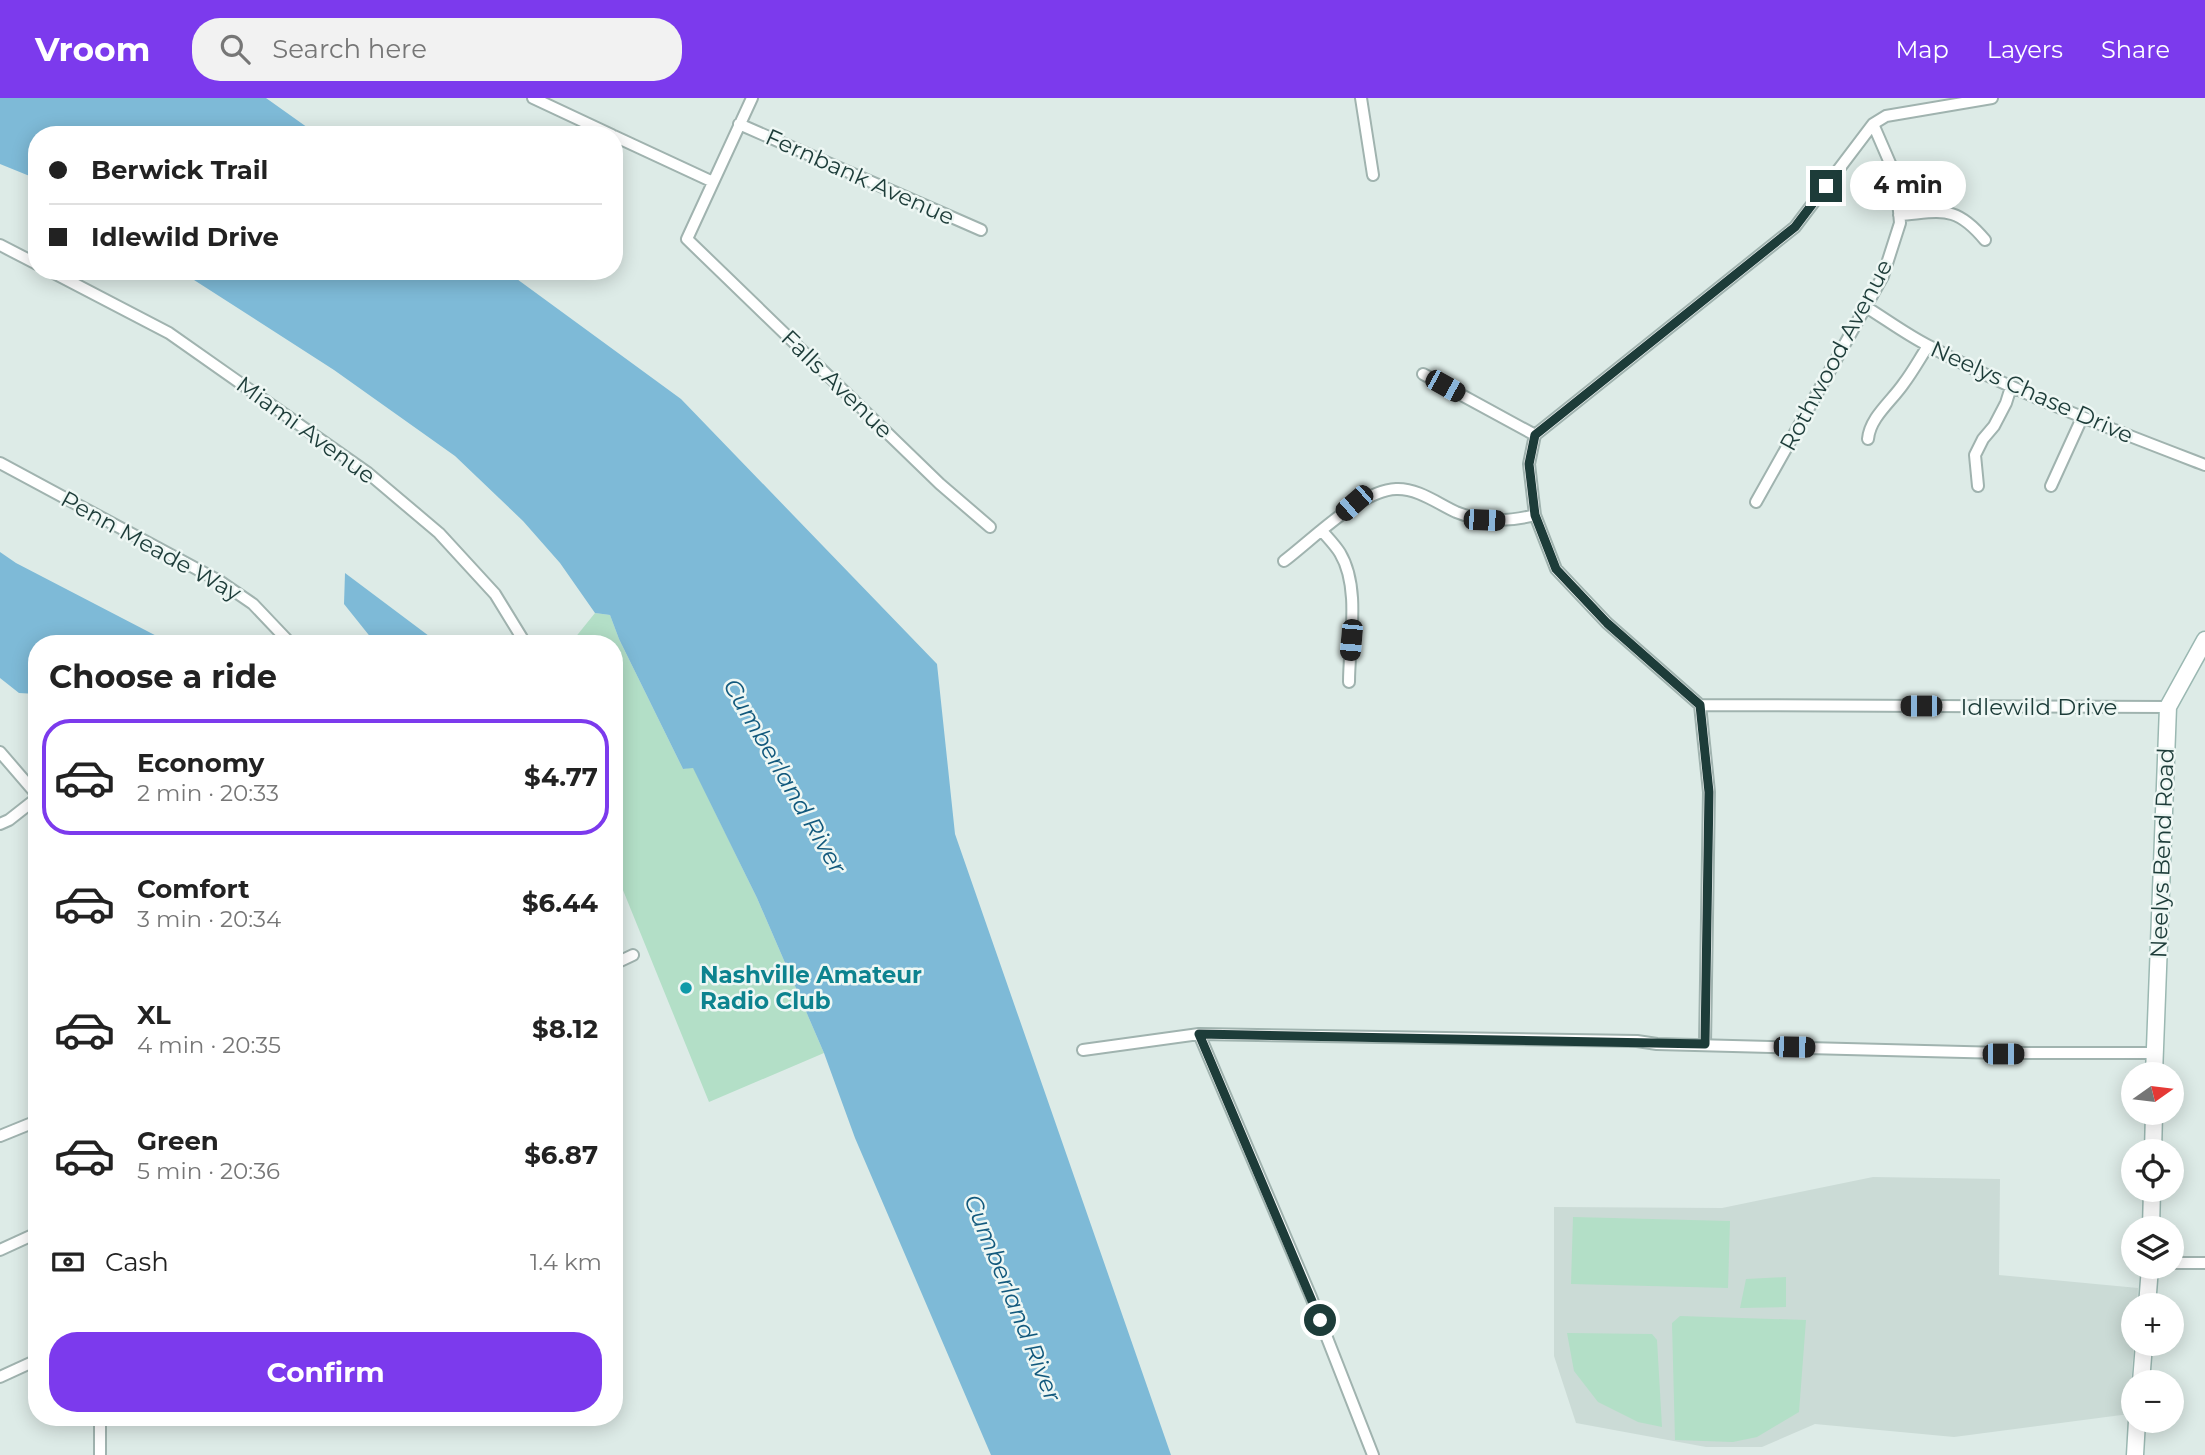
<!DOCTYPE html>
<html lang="en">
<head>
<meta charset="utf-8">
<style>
	:root { --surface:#fff; --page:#f2f2f2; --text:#222; --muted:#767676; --line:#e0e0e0; --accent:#7c3aed }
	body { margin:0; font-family:Montserrat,sans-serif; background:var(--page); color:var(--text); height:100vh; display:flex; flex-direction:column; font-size:26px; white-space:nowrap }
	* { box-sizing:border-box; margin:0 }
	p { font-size:23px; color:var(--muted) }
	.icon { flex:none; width:38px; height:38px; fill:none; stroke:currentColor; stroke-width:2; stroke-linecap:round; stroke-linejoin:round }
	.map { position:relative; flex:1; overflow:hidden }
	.drawer { position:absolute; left:28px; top:537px; width:595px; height:791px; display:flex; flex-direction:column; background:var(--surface); border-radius:28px; box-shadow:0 4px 18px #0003 }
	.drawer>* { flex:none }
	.guide { position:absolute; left:28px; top:28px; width:595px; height:154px; border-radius:28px; box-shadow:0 4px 18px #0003; display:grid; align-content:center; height:154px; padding:0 21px; background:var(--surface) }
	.needle { width:46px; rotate:76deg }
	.fabs { position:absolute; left:2121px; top:964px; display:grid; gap:14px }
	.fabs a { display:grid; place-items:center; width:63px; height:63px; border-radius:50%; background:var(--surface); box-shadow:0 4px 18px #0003; font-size:35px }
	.end { position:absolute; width:32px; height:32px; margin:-16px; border:9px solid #1d3c39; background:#fff; box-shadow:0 0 0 4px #fff }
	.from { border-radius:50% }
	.bubble { position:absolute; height:49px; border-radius:24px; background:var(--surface); box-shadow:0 4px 18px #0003; font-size:23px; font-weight:700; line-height:49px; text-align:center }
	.car { position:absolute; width:21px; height:42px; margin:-21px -10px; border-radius:9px; box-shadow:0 0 5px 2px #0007; background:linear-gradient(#222 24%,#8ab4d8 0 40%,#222 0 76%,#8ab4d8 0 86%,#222 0) }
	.guide b { display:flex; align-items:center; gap:24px; height:66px; font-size:26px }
	.guide b+b { border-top:2px solid var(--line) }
	.guide i { width:18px; height:18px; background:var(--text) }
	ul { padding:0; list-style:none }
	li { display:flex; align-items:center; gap:21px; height:116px; margin:0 14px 10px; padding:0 7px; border:4px solid transparent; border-radius:28px }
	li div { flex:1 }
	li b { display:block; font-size:26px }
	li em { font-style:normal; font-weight:700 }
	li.active { border-color:var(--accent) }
	li>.icon { width:63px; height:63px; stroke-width:1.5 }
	h2 { padding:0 21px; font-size:32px; line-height:84px }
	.pay { display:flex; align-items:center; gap:18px; height:77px; padding:0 21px; font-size:26px }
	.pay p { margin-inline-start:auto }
	.cta { display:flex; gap:14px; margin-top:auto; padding:14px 21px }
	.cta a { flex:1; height:80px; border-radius:28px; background:var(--accent); color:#fff; font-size:28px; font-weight:700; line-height:80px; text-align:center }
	header { display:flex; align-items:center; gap:42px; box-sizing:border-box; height:98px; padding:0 35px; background:var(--accent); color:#fff }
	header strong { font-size:33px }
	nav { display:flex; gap:38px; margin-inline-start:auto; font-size:24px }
	.search { width:490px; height:63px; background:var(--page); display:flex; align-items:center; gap:18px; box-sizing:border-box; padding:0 24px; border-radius:28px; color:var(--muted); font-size:26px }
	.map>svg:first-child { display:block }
</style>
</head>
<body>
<header>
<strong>Vroom</strong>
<div class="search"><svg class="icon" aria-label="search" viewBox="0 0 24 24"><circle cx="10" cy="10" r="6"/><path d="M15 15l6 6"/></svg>Search here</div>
<nav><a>Map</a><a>Layers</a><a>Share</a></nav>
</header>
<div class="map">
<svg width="2205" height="1357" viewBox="0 0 2205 1357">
	<rect width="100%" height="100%" fill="#ddebe7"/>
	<path fill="#cbdbd6" d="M1873 1079 2000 1081 1999 1177 2138 1190 2137 1207 2133 1208 2134 1246 2129 1316 1954 1339 1815 1326 1762 1349H1706L1576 1325 1554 1258V1109L1722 1110Z"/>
	<path fill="#b3dfc7" d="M595 515 610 517 619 541 683 671 693 669 757 800 824 955 709 1004 614 770V546H570Z
		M1573 1119 1730 1123 1728 1190 1571 1186Z
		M1786 1179V1209L1740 1210 1746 1181Z
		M1680 1218 1806 1222 1799 1314 1757 1339 1733 1344 1675 1342 1672 1225Z
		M1567 1235 1652 1236 1657 1242 1662 1329 1638 1324 1598 1304 1574 1273Z"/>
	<path fill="#7ebad7" d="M0 0H266L318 37H37V81L0 66Z
		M180 173H506L681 301 937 566 955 736 1171 1357H991L855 1040 824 955 757 800 693 670 683 671 619 541 610 517 595 515 560 465 523 423 455 358 334 272Z
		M0 454 16 465 172 546H37V596L19 595 0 580Z
		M345 475 437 544 439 546H376L344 506Z"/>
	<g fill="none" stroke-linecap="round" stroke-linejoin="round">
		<defs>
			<path id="minor" d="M533 0 612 37
				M752 0 687 141 940 386 990 429
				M1361 0 1373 77
				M739 26 981 132
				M614 38 713 84
				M1899 117C1942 114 1955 106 1985 142
				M0 147 37 166
				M50 173 169 235 368 375 439 435 495 496 522 540
				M1866 209C1887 222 1907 237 1929 248 2018 296 2111 331 2205 367
				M1423 276 1535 337
				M1868 341C1870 319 1892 303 1904 285 1913 273 1920 260 1928 248
				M0 365 221 484 253 506 291 546
				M1978 388 1975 357 1983 341 1994 328 2006 305 2011 289
				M2051 388 2082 320
				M1756 404 1883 178 1900 125 1896 79 1873 26
				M1322 433C1328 440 1335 447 1340 455 1361 490 1349 545 1349 584
				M1284 463C1312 442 1361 392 1396 391 1417 390 1437 405 1456 414 1482 425 1508 424 1535 417
				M1700 607 1607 525 1556 471 1535 417 1529 366 1535 337 1795 129 1873 26 1886 18 1992 0
				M1700 607 2168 609
				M1700 607 1709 694 1705 946
				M0 654 37 697
				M0 726 9 722 37 700
				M614 866 633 857
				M1199 936 1311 1199 1373 1357
				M1083 952 1199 936 1637 943 1657 946 2003 955H2155
				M0 1038 37 1023
				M0 1152 37 1135
				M2172 1165H2205
				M0 1279 37 1262
				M100 1357V1320"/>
			<path id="secondary" d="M2154 976 2168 609 2205 542
				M2153 1054 2154 1015
				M2151 1130 2152 1092
				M2147 1208 2150 1169
				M2141 1284 2144 1246
				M2135 1357 2137 1323"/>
		</defs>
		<use href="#minor" stroke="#a0b3af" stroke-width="14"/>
		<use href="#secondary" stroke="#9bb8b2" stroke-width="19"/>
		<use href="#minor" stroke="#fff" stroke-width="10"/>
		<use href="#secondary" stroke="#fff" stroke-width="16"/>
	</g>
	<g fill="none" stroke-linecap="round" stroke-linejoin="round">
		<path stroke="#1d3c39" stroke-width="9" d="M1320 1222 1199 936 1705 946 1709 694 1700 607 1607 525 1556 471 1535 417 1529 366 1535 337 1795 129 1826 88"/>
	</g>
	<circle fill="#0f9aa8" stroke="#eef7f4" stroke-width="2.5" cx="686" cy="890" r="7"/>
	<g text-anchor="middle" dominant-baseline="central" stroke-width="5" stroke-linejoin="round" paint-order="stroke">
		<g font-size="23" fill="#1d3c39" stroke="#eef7f4">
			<text transform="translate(860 79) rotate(24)">Fernbank Avenue</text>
			<text transform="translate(1836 257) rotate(-62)">Rothwood Avenue</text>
			<text transform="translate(837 286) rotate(44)">Falls Avenue</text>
			<text transform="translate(2032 294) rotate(24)">Neelys Chase Drive</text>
			<text transform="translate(306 332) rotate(36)">Miami Avenue</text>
			<text transform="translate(151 448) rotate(29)">Penn Meade Way</text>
			<text x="2039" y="609">Idlewild Drive</text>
			<text transform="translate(2162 755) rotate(-88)">Neelys Bend Road</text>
		</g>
		<g font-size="23" font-weight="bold" fill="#0d838f" stroke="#eef7f4" text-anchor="start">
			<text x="700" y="877">Nashville Amateur<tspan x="700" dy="26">Radio Club</tspan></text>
		</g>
		<g font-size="24" font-style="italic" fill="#12597d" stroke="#eef7f4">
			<text transform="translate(785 678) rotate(60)">Cumberland River</text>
			<text transform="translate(1013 1200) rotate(68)">Cumberland River</text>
		</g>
	</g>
</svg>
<div class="fabs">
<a><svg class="needle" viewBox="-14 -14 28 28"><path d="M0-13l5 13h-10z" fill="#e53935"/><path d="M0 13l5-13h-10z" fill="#767676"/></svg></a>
<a><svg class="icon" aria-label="locate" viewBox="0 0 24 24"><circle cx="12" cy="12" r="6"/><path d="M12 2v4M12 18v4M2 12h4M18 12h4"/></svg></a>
<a><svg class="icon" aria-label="layers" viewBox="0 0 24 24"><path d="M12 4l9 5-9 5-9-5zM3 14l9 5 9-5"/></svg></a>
<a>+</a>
<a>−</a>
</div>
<i class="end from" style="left:1320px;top:1222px"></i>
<i class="end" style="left:1826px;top:88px"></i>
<div class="bubble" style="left:1850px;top:63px;width:116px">4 min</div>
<i class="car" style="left:1445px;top:288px;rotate:119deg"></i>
<i class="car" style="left:1354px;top:405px;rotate:229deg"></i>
<i class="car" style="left:1484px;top:422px;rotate:92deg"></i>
<i class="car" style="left:1351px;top:542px;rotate:185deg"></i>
<i class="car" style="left:1921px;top:608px;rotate:270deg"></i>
<i class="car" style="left:1794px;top:949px;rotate:91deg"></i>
<i class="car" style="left:2003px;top:956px;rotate:90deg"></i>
<div class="guide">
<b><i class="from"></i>Berwick Trail</b>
<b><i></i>Idlewild Drive</b>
</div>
<section class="drawer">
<h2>Choose a ride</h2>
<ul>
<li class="active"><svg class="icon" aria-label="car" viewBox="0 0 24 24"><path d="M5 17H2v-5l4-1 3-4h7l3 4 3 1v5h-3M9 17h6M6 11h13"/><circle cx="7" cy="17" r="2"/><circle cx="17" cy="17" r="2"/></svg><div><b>Economy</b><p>2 min · 20:33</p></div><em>$4.77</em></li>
<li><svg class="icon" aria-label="car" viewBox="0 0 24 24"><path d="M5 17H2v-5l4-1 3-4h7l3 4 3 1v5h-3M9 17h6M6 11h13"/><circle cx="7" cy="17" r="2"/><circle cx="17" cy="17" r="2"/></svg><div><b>Comfort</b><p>3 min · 20:34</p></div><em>$6.44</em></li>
<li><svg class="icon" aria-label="car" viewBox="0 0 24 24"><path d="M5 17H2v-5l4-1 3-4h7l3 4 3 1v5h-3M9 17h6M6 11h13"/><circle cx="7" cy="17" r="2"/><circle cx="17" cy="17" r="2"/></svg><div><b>XL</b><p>4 min · 20:35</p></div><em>$8.12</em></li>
<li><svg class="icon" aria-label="car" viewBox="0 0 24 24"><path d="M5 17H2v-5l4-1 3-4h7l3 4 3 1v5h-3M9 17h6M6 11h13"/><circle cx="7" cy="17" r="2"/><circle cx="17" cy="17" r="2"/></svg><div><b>Green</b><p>5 min · 20:36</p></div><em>$6.87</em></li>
</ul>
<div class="pay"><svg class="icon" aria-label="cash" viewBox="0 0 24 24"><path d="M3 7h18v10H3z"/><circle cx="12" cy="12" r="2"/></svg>Cash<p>1.4 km</p></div>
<div class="cta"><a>Confirm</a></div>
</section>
</div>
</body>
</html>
